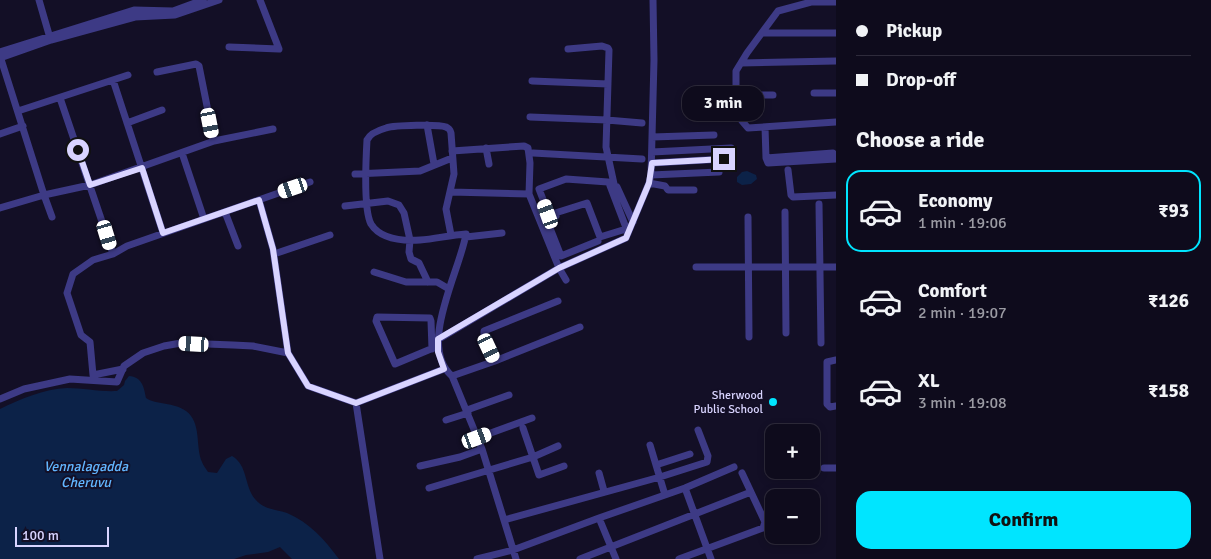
<!DOCTYPE html>
<html lang="en">
<head>
<meta charset="utf-8">
<style>
	:root { --surface:#0e0b1c; --page:#1c1929; --text:#f1f3f6; --muted:#9b9ba3; --line:#2e2b3b; --accent:#00e5ff }
	body { margin:0; font-family:Signika,sans-serif; background:var(--page); color:var(--text); height:100vh; display:flex; flex-direction:column; font-size:19px; white-space:nowrap }
	* { box-sizing:border-box; margin:0 }
	p { font-size:16px; color:var(--muted) }
	.icon { flex:none; width:28px; height:28px; fill:none; stroke:currentColor; stroke-width:2; stroke-linecap:round; stroke-linejoin:round }
	.map { position:relative; flex:1; overflow:hidden }
	.sheet { display:flex; flex-direction:column; background:var(--surface); width:375px }
	.sheet>* { flex:none }
	.hud { display:grid; align-content:center; height:110px; padding:0 20px; background:var(--surface) }
	.buttons { position:absolute; left:765px; top:424px; display:grid; gap:10px }
	.buttons a { display:grid; place-items:center; width:55px; height:55px; border-radius:10px; background:var(--surface); box-shadow:0 2px 8px #0003,0 0 0 1px var(--line); font-size:25px }
	.scale { position:absolute; left:15px; bottom:12px; width:94px; box-sizing:border-box; padding-left:5px; border:2px solid #d9d4ff; border-top:0; font-size:14px; line-height:18px; white-space:nowrap; color:#d9d4ff; -webkit-text-stroke:4px #130f26; paint-order:stroke }
	.end { position:absolute; width:22px; height:22px; margin:-11px; border:6px solid #d9d4ff; background:#111; box-shadow:0 0 0 2px #111 }
	.from { border-radius:50% }
	.bubble { position:absolute; height:35px; border-radius:15px; background:var(--surface); box-shadow:0 2px 8px #0003,0 0 0 1px var(--line); font-size:16px; font-weight:700; line-height:35px; text-align:center }
	.car { position:absolute; width:15px; height:30px; margin:-15px -8px; border-radius:6px; box-shadow:0 0 4px 1px #0007; background:linear-gradient(#fff 24%,#345 0 40%,#fff 0 76%,#345 0 86%,#fff 0) }
	.hud b { display:flex; align-items:center; gap:18px; height:48px; font-size:19px }
	.hud b+b { border-top:1px solid var(--line) }
	.hud i { width:12px; height:12px; background:var(--text) }
	ul { padding:0; list-style:none }
	li { display:flex; align-items:center; gap:15px; height:82px; margin:0 10px 8px; padding:0 10px; border:2px solid transparent; border-radius:15px }
	li div { flex:1 }
	li b { display:block; font-size:19px }
	li em { font-style:normal; font-weight:700 }
	li.on { border-color:var(--accent) }
	li>.icon { width:45px; height:45px; stroke-width:1.5 }
	h2 { padding:0 20px; font-size:22px; line-height:60px }
	.cta { display:flex; gap:10px; margin-top:auto; padding:10px 20px }
	.cta a { flex:1; height:58px; border-radius:15px; background:var(--accent); color:#111; font-size:20px; font-weight:700; line-height:58px; text-align:center }
	main { display:flex; flex:1; min-height:0 }
	.map>svg:first-child { display:block }
</style>
</head>
<body>
<main>
<div class="map">
<svg width="836" height="559" viewBox="0 0 836 559">
	<rect width="100%" height="100%" fill="#130f26"/>
	<path fill="#0c2248" d="M747 171 756 175 757 179 751 184 742 185 737 182V177L742 172Z
		M129 376C142 377 144 387 146 398 156 405 174 402 186 411 202 423 195 446 202 462 203 465 206 469 208 472L217 473 226 459 232 456C248 465 244 486 255 499 264 510 275 509 287 513 310 523 324 539 339 559H292L280 547 268 552 246 555 234 559H0V409C20 399 44 389 67 388 83 388 101 392 117 391L124 385 125 381Z"/>
	<g fill="none" stroke-linecap="round" stroke-linejoin="round">
		<path stroke="#3d3a85" stroke-width="7" d="M39 0 50 38
			M836 2H811L778 11 747 53 736 71V98L742 121 748 128 836 122
			M762 33H836
			M229 47 279 49 260 0
			M568 49 602 46 608 48 609 50 606 147 616 193
			M0 52 134 10 173 11 203 0
			M0 56 44 195 0 208
			M0 58 51 40 135 17 175 15 219 0
			M741 63 836 61
			M157 72 196 64 199 66 214 141
			M113 80 163 233
			M532 81 608 84
			M814 93H836
			M736 95H773
			M60 98 113 254 127 246 310 182
			M18 111 128 75
			M530 117 607 120 642 123
			M127 123 162 110
			M427 125 434 164
			M765 127 766 158 768 163 836 159
			M0 134 23 126
			M652 137 714 135
			M486 148 489 164
			M452 151 524 146 528 148 530 163 529 194
			M652 152 731 148
			M182 153 204 219
			M533 153 642 159
			M766 158 833 153 836 156
			M652 163 723 159
			M788 170 791 195 793 197 836 195
			M355 174 420 171 452 158
			M651 175 719 172
			M649 183 665 186 668 190H694
			M617 187 633 222
			M451 192 529 194 559 268 566 280
			M259 200 273 249 288 353
			M819 204 821 343
			M345 206 388 201 399 205 404 213 410 240 409 252 411 259 419 263 428 282
			M225 212 238 246
			M785 212 786 333
			M556 216 550 218 548 223 561 256 598 241
			M52 217 44 195 90 185 214 141 273 129
			M748 217 749 337
			M626 229 600 237 587 203 549 215 539 189 566 179 608 182 609 183 628 233
			M451 235 446 209 454 174 451 133C450 130 450 129 446 127 439 124 395 125 386 128 379 130 370 133 367 140 366 158 363 209 371 224 381 240 404 241 420 240 435 239 450 235 466 234 460 271 417 346 452 376L482 449 516 559
			M466 237 502 233
			M113 254 93 260 73 274 67 293 81 335 90 342 93 375 123 369
			M274 254 330 235
			M696 267H836
			M374 272 406 282H437L449 289
			M439 339 559 268 626 238 649 183 651 175 654 60 653 0
			M432 349 431 321 430 318 377 317 376 321 395 364 438 346
			M836 360 827 362V404L830 407 836 406
			M495 361 484 336V331L558 301
			M452 376 495 361 580 327
			M0 399 24 389 70 379 117 382 124 366 143 353 164 346 181 343 233 345 253 346 288 353 308 386 356 403 444 369
			M356 403 380 559
			M467 410 509 395
			M446 420 468 413
			M523 428 539 475 564 466
			M477 438 532 418
			M650 445 656 465
			M420 466 460 457 482 449
			M824 468H836
			M599 473 604 491
			M429 488 533 457 558 446
			M685 488 711 559
			M665 495 656 465 690 454
			M599 518 616 559
			M504 520 660 477 707 462 708 456 698 430
			M477 559 513 550 599 518 685 488 734 467
			M580 559 751 492
			M679 559 763 528 765 522 742 473"/>
	</g>
	<g fill="none" stroke-linecap="round" stroke-linejoin="round">
		<path stroke="#d9d4ff" stroke-width="6" d="M78 150 90 185 142 168 163 233 259 200 273 249 288 353 308 386 356 403 444 369 438 352V339L559 268 626 238 649 183 652 163 724 159"/>
	</g>
	<circle fill="#00e5ff" stroke="#130f26" stroke-width="2" cx="773" cy="402" r="5"/>
	<g text-anchor="middle" dominant-baseline="central" stroke-width="4" stroke-linejoin="round" paint-order="stroke">
		<g font-size="12" fill="#d9d4ff" stroke="#130f26" text-anchor="end">
			<text x="763" y="395">Sherwood<tspan x="763" dy="14">Public School</tspan></text>
		</g>
		<g font-size="14" font-style="italic" fill="#62b6ff" stroke="#130f26">
			<text x="86" y="466">Vennalagadda<tspan x="86" dy="16">Cheruvu</tspan></text>
		</g>
	</g>
</svg>
<div class="buttons">
<a>+</a>
<a>−</a>
</div>
<div class="scale">100 m</div>
<i class="end from" style="left:78px;top:150px"></i>
<i class="end" style="left:724px;top:159px"></i>
<div class="bubble" style="left:682px;top:86px;width:82px">3 min</div>
<i class="car" style="left:210px;top:123px;rotate:169deg"></i>
<i class="car" style="left:293px;top:188px;rotate:251deg"></i>
<i class="car" style="left:548px;top:214px;rotate:340deg"></i>
<i class="car" style="left:107px;top:235px;rotate:163deg"></i>
<i class="car" style="left:194px;top:344px;rotate:273deg"></i>
<i class="car" style="left:489px;top:348px;rotate:155deg"></i>
<i class="car" style="left:477px;top:438px;rotate:70deg"></i>
</div>
<section class="sheet">
<div class="hud">
<b><i class="from"></i>Pickup</b>
<b><i></i>Drop-off</b>
</div>
<h2>Choose a ride</h2>
<ul>
<li class="on"><svg class="icon" aria-label="car" viewBox="0 0 24 24"><path d="M5 17H2v-5l4-1 3-4h7l3 4 3 1v5h-3M9 17h6M6 11h13"/><circle cx="7" cy="17" r="2"/><circle cx="17" cy="17" r="2"/></svg><div><b>Economy</b><p>1 min · 19:06</p></div><em>₹93</em></li>
<li><svg class="icon" aria-label="car" viewBox="0 0 24 24"><path d="M5 17H2v-5l4-1 3-4h7l3 4 3 1v5h-3M9 17h6M6 11h13"/><circle cx="7" cy="17" r="2"/><circle cx="17" cy="17" r="2"/></svg><div><b>Comfort</b><p>2 min · 19:07</p></div><em>₹126</em></li>
<li><svg class="icon" aria-label="car" viewBox="0 0 24 24"><path d="M5 17H2v-5l4-1 3-4h7l3 4 3 1v5h-3M9 17h6M6 11h13"/><circle cx="7" cy="17" r="2"/><circle cx="17" cy="17" r="2"/></svg><div><b>XL</b><p>3 min · 19:08</p></div><em>₹158</em></li>
</ul>
<div class="cta"><a>Confirm</a></div>
</section>
</main>
</body>
</html>
